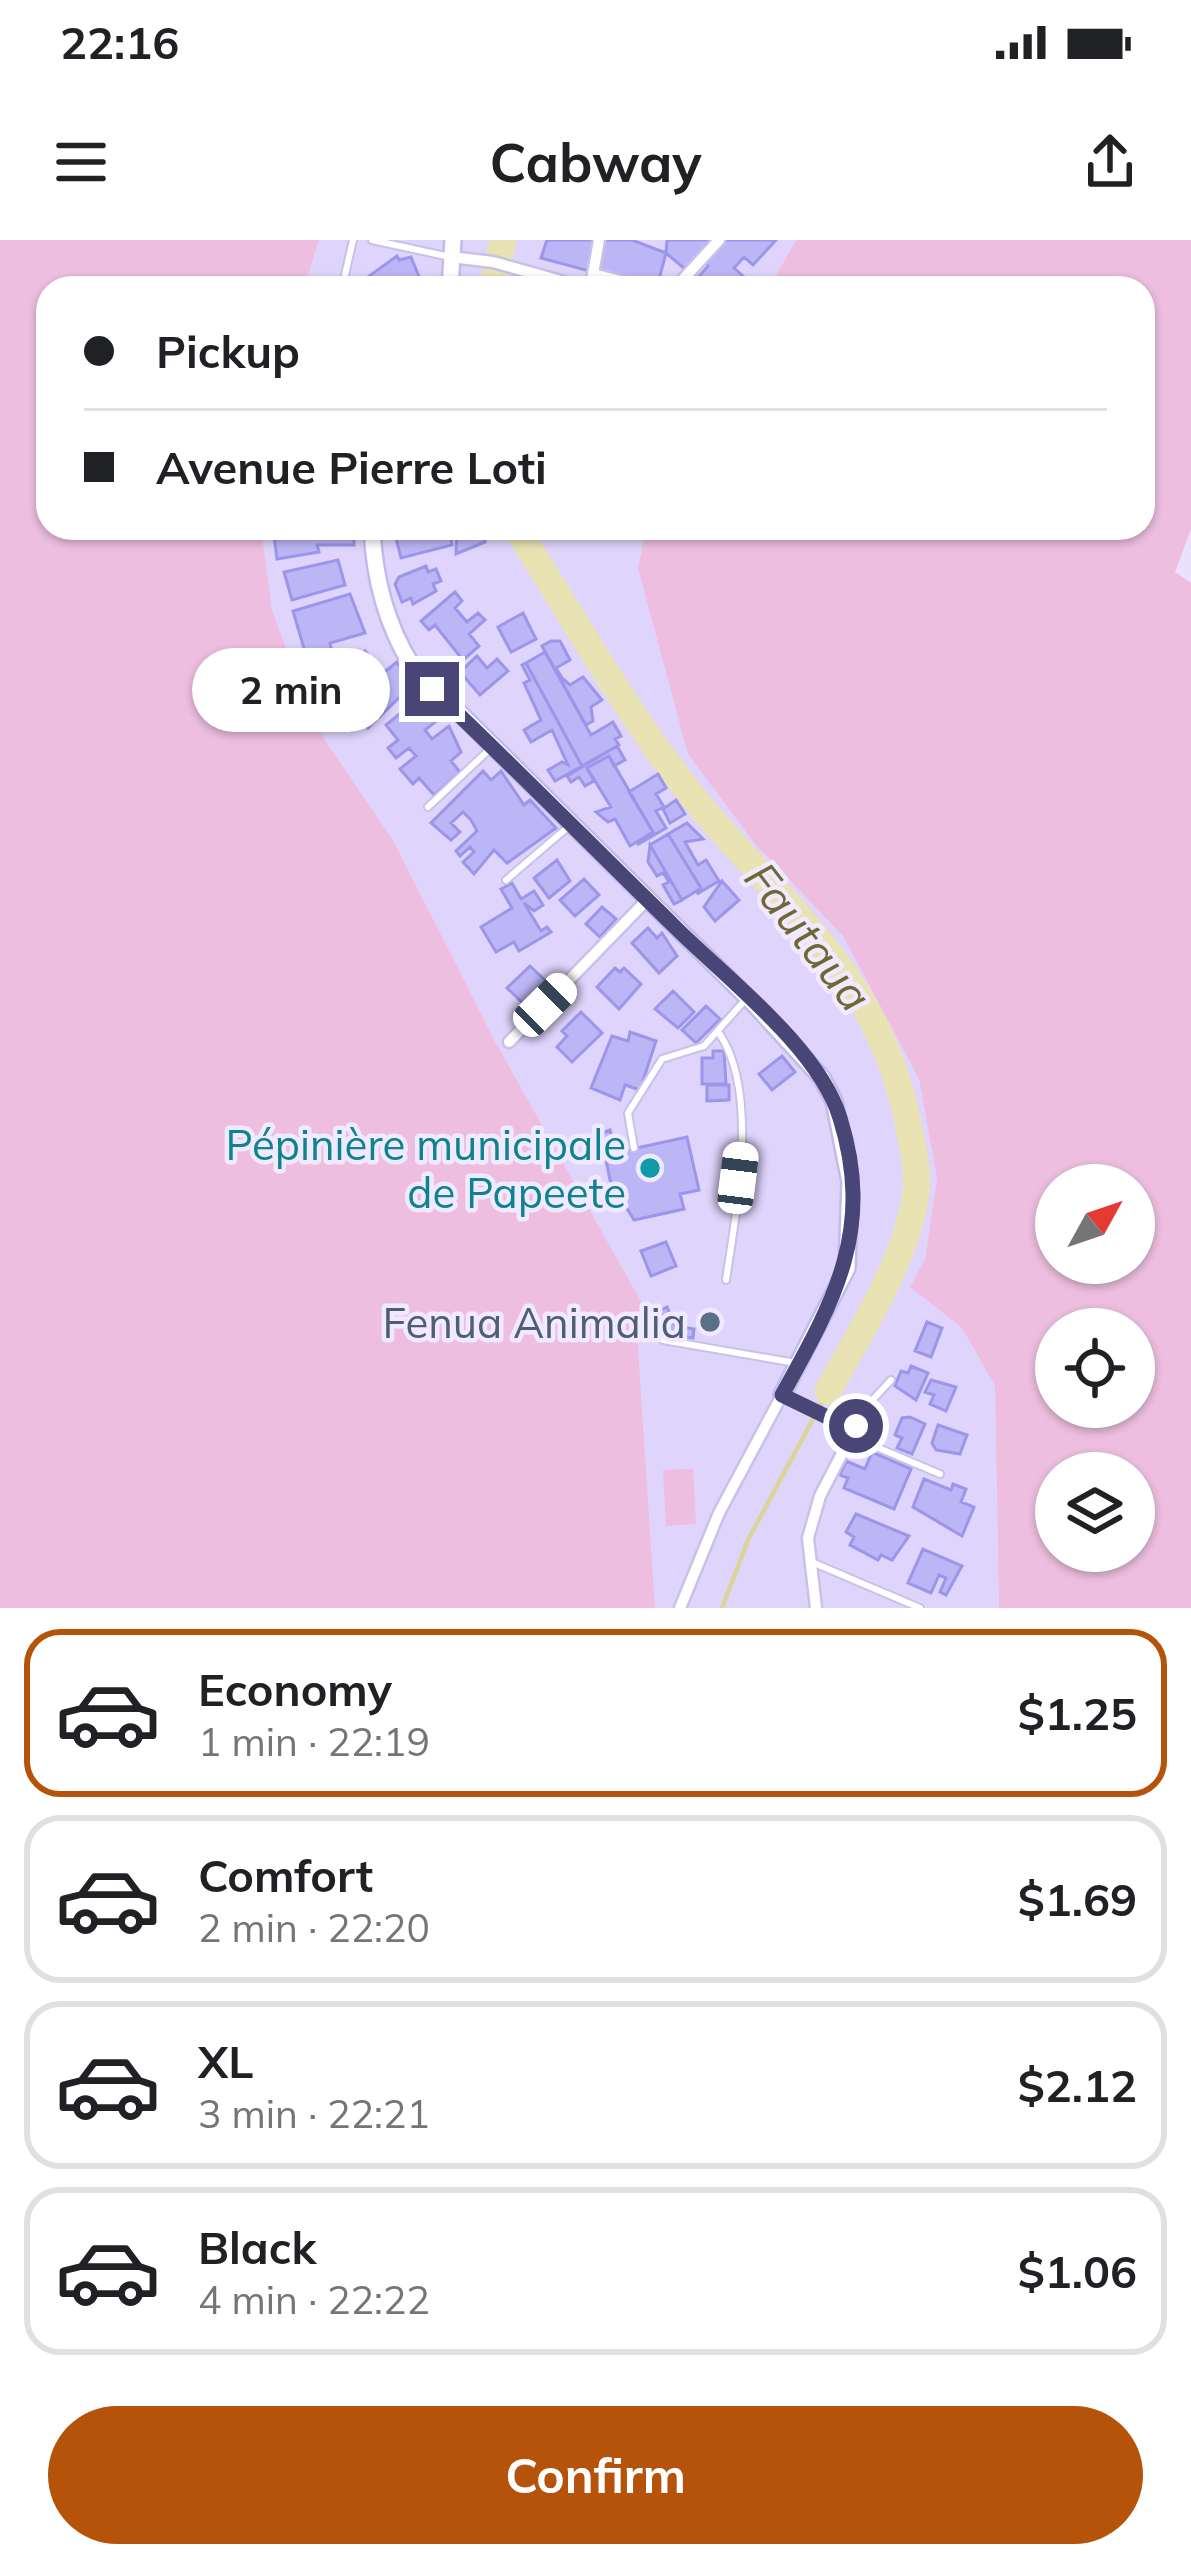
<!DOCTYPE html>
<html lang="en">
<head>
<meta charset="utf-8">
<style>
	:root { --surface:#fff; --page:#f2f2f2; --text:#202124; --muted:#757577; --line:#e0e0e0; --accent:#b45309 }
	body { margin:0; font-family:Mulish,sans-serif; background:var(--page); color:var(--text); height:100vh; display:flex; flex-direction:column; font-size:45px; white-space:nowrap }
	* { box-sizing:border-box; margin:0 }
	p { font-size:39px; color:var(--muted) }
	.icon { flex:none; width:66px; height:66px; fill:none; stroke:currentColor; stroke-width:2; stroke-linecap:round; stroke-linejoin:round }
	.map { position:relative; height:1368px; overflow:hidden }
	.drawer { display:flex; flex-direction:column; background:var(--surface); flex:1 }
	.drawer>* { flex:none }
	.guide { position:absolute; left:36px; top:36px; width:1119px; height:264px; border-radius:36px; box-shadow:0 3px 9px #0004; display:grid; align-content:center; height:264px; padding:0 48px; background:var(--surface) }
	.needle { width:78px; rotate:50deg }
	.buttons { position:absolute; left:1035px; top:924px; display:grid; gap:24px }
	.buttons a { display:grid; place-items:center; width:120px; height:120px; border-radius:50%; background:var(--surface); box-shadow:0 3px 9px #0004; font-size:60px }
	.end { position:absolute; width:54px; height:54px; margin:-27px; border:15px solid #494577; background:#fff; box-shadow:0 0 0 6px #fff }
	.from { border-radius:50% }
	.bubble { position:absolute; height:84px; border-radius:42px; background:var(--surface); box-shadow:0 3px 9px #0004; font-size:39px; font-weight:700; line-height:84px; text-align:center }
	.car { position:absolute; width:36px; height:72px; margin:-36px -18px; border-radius:15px; box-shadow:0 0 9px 3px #0007; background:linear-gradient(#fff 24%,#345 0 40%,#fff 0 76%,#345 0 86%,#fff 0) }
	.guide b { display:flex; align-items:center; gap:42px; height:114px; font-size:45px }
	.guide b+b { border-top:3px solid var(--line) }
	.guide i { width:30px; height:30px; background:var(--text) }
	ul { padding:21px 0 0; list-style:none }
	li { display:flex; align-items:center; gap:36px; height:168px; margin:0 24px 18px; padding:0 24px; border:6px solid var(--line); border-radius:36px }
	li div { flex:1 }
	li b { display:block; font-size:45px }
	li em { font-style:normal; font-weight:700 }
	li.on { border-color:var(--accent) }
	li>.icon { width:108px; height:108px; stroke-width:1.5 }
	.button { display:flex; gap:24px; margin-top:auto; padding:24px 48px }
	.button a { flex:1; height:138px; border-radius:72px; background:var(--accent); color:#fff; font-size:48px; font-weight:700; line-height:138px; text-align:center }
	.status { display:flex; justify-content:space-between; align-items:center; height:84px; padding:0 60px; background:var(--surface); direction:ltr }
	.status svg { height:33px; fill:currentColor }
	header { display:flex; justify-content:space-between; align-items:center; height:156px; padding:0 48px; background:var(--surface); font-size:54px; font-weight:700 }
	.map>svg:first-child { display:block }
</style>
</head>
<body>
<div class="status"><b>22:16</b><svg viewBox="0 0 49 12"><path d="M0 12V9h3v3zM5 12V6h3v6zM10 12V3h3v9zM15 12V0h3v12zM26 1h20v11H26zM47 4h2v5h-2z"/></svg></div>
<header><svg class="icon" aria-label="menu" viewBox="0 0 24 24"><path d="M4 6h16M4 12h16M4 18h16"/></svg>Cabway<svg class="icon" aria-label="share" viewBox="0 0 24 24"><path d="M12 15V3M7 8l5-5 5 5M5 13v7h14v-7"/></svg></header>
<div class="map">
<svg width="1191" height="1368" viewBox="0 0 1191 1368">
	<rect width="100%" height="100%" fill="#eae1fe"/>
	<path fill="#dfd4fc" d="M319 0H796L769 48H304Z
		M261 288H646L638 328 689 514 755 604 843 696 919 839 937 937 925 1019 910 1047 962 1088 995 1146 999 1368H655L638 1106 643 1065 496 803 393 600 314 484 272 370Z"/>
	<path fill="#edbedf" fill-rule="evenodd" d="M0 0H319L304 48H48V288H261L272 370 314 484 393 600 496 803 643 1065 638 1106 655 1368H0Z
		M796 0H1191V289L1175 332 1191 343V1368H999L995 1146 962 1088 910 1047 925 1019 937 938 919 839 843 696 755 604 688 514 638 328 646 288H1143V48H769ZM1134 945V1023H1056V945ZM1056 1089H1134V1167H1056ZM1056 1233H1134V1311H1056Z
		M693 1229 696 1284 666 1286 663 1230Z"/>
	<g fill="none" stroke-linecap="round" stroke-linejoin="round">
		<path stroke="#dcd399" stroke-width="4.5" d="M722 1368 748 1300 828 1151"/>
		<path stroke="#e9e2b3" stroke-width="27" d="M492 48 503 0
			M516 288C567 367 614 451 670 527 760 651 873 717 907 878 912 905 920 932 915 960 902 1029 861 1090 828 1151"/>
	</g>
	<path fill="#bdb6f6" stroke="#9c95ea" stroke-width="3" d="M547 0H597L589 31 541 18Z
		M602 0H632L666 13 657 47 596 31Z
		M667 0H713L686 30 666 13Z
		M723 0H776L753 25 744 17 734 28 743 36 732 48H703L695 41 708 26 703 21Z
		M397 16 399 20 411 17 420 39 388 48 365 39Z
		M273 288H354V305H317L319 312 277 319Z
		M408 288H438L440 296 450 293 452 305 401 318 395 294Z
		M457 288H482L485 302 456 314Z
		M338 320 345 345 292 360 284 332Z
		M426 326 428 332 436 329 441 341 433 344 436 351 413 364 411 358 402 362 395 344 399 337Z
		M455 352 462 361 455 368 467 382 478 373 485 380 469 394 479 406 463 420 435 385 429 390 421 381Z
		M350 354 365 393 330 403 332 412H305L293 371Z
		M523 373 536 399 511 412 498 387Z
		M551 401H560L570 420 556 428 562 438 570 445 583 437 602 460 591 467 593 481 586 485 542 406Z
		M365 411 382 434 397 422 413 444 368 488 345 440 353 434 347 425Z
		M545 412 591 495 613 482 621 496 615 499 619 505 582 526 526 423Z
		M477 416 487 428 497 419 508 431 480 455 460 432Z
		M526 423 582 526 555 541 548 530 562 522 568 525 552 490 531 502 524 490 541 480 524 443 530 440 522 425Z
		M414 462 422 472 434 462 444 475 425 490 432 499 449 486 461 512 451 521 460 532 434 555 419 538 413 544 400 529 416 516 409 508 396 518 388 508 398 500 386 485Z
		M617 506 625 520 614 526 609 516 587 528 594 541 585 546 579 537 571 542 567 536Z
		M609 516 653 592 630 606 615 579 608 582 596 572 611 567 587 528Z
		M483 531 491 540 501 531 524 565 530 560 556 588 507 623 494 610 474 634 463 622 474 612 470 607 460 616 456 611 477 591 471 580 463 572 451 583 460 592 451 600 431 583Z
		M658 534 666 548 656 554 664 567 656 571 666 588 637 605 653 592 629 552Z
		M676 560 685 574 670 583 663 569Z
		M687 583 703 599 685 602 698 625 706 620 719 641 697 654 701 648 668 594Z
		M668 594 701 648 682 660 650 605Z
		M650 605 682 660 674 664 663 645 669 642 663 633 657 636 648 622Z
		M557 620 570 641 549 658 534 638Z
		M584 639 599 655 575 676 560 660Z
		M722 641 739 660 715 681 704 667Z
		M512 643 521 659 534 651 543 665 534 671 524 663 541 691 547 687 551 692 519 711 514 702 496 712 481 687 512 668 501 649Z
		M602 667 616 679 600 697 586 684Z
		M648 688 657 698 662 693 677 716 659 733 632 703Z
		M530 726 549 744 527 767 507 748Z
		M615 728 620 732 624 728 641 744 619 769 597 747Z
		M673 751 694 772 678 788 655 769Z
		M706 766 720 779 696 803 682 790Z
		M581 772 602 793 572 822 557 807 567 796 562 791Z
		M630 792 656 801 640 850 625 845 620 860 591 848 612 796 628 801Z
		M713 811H724L726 844H702V818H713Z
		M782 816 795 832 772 850 759 834Z
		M707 845H729V860L707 861Z
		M610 890 616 910 605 914 599 894Z
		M687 897 699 950 680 954 684 969 634 980 610 940 605 915Z
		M666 1002 676 1026 651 1036 641 1011Z
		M667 1067 675 1086 694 1089 693 1098 669 1094 659 1071Z
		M705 1072 719 1074 715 1092 701 1089Z
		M927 1082 942 1088 931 1117 915 1111Z
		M911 1126 928 1133 916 1160 895 1146 901 1131 908 1133Z
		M931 1140 956 1147 946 1171 930 1164 934 1155 925 1152Z
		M910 1177 925 1184 912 1214 897 1208 902 1198 895 1195 902 1178Z
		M938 1185 967 1195 960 1214 936 1210 932 1203Z
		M872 1212 911 1229 894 1269 844 1248 848 1238 840 1235 846 1221 865 1229Z
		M924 1239 951 1250 953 1244 966 1249 961 1262 974 1267 962 1296 913 1267Z
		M856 1274 909 1296 892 1320 881 1315 878 1320 850 1305 854 1297 846 1292Z
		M923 1309 962 1326 946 1355 940 1352 946 1338 939 1335 931 1353 908 1343Z"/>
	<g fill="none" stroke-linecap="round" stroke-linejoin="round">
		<defs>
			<path id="lane" d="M372 0 450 17
				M342 48 353 0
				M423 48H424
				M428 567 490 509
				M506 640 568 587
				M719 793C760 853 736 971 726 1040
				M634 908 628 873 662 819 704 806 746 759
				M663 1100 796 1123
				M866 1167 891 1140
				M856 1186 881 1209 940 1234
				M814 1323 920 1368"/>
			<path id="street" d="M451 17 493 22 586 48
				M593 34 599 0
				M589 48 593 34 648 48
				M675 48 719 0
				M509 802 647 660
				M680 1368 719 1273 782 1155 854 1190
				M816 1368 808 1298 820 1256 866 1167"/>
			<path id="secondary" d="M450 48 453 0
				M372 288C374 338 386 384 412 426L755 765 822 838 834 861 850 942 847 1028 782 1155"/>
		</defs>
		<use href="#lane" stroke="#c8c1e8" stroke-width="10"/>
		<use href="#street" stroke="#c8c1e8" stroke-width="15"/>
		<use href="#secondary" stroke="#c3bbeb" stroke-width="20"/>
		<use href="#lane" stroke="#fff" stroke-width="6"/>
		<use href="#street" stroke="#fff" stroke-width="10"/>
		<use href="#secondary" stroke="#fff" stroke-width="15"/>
	</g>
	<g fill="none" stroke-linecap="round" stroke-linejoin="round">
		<path stroke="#494577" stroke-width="15" d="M432 449C514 527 593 607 674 686 726 738 819 808 840 878 875 990 834 1061 782 1155L854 1190 856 1186"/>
	</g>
	<circle fill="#0f9aa8" stroke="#f0e9ff" stroke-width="4.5" cx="650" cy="928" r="12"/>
	<circle fill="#5c6f8a" stroke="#f0e9ff" stroke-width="4.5" cx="710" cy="1082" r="12"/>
	<g text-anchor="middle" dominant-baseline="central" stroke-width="9" stroke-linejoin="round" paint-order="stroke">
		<g font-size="42" fill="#0d838f" stroke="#f0e9ff" text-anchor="end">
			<text x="626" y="904">Pépinière municipale<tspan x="626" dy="48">de Papeete</tspan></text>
		</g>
		<g font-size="42" fill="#4e5e75" stroke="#f0e9ff" text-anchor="end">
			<text x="686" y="1082">Fenua Animalia</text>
		</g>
		<g font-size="45" font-style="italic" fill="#706833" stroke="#f0e9ff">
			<text transform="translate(809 696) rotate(52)">Fautaua</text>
		</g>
	</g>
</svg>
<div class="buttons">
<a><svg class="needle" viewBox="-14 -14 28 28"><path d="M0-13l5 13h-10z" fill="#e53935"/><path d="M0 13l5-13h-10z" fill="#757577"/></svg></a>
<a><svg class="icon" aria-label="locate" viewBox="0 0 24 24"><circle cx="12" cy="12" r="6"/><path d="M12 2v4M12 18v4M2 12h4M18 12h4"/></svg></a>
<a><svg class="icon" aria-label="layers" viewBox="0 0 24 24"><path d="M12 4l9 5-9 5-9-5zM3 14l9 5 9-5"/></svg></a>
</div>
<i class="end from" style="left:856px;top:1186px"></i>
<i class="end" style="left:432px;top:449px"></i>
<div class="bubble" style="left:192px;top:408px;width:198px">2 min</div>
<i class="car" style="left:545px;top:765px;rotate:45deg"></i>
<i class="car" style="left:738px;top:938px;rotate:7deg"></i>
<div class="guide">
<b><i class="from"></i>Pickup</b>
<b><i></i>Avenue Pierre Loti</b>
</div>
</div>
<section class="drawer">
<ul>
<li class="on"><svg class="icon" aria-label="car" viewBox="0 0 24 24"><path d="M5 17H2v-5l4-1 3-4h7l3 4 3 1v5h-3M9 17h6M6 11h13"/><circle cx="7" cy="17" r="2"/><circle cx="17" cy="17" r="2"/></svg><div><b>Economy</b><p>1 min · 22:19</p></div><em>$1.25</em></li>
<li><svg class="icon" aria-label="car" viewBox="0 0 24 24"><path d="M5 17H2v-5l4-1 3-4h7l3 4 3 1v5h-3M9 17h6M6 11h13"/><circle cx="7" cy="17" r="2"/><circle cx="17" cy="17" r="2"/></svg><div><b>Comfort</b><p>2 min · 22:20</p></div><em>$1.69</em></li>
<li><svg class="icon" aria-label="car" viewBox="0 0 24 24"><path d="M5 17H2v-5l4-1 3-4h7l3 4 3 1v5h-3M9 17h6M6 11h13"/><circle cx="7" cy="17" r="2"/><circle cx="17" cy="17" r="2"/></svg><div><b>XL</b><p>3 min · 22:21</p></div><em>$2.12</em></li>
<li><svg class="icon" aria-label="car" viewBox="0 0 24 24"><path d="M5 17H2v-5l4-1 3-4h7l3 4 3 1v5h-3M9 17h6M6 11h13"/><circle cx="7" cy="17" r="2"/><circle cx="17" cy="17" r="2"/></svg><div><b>Black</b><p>4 min · 22:22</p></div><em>$1.06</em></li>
</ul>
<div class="button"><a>Confirm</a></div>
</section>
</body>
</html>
